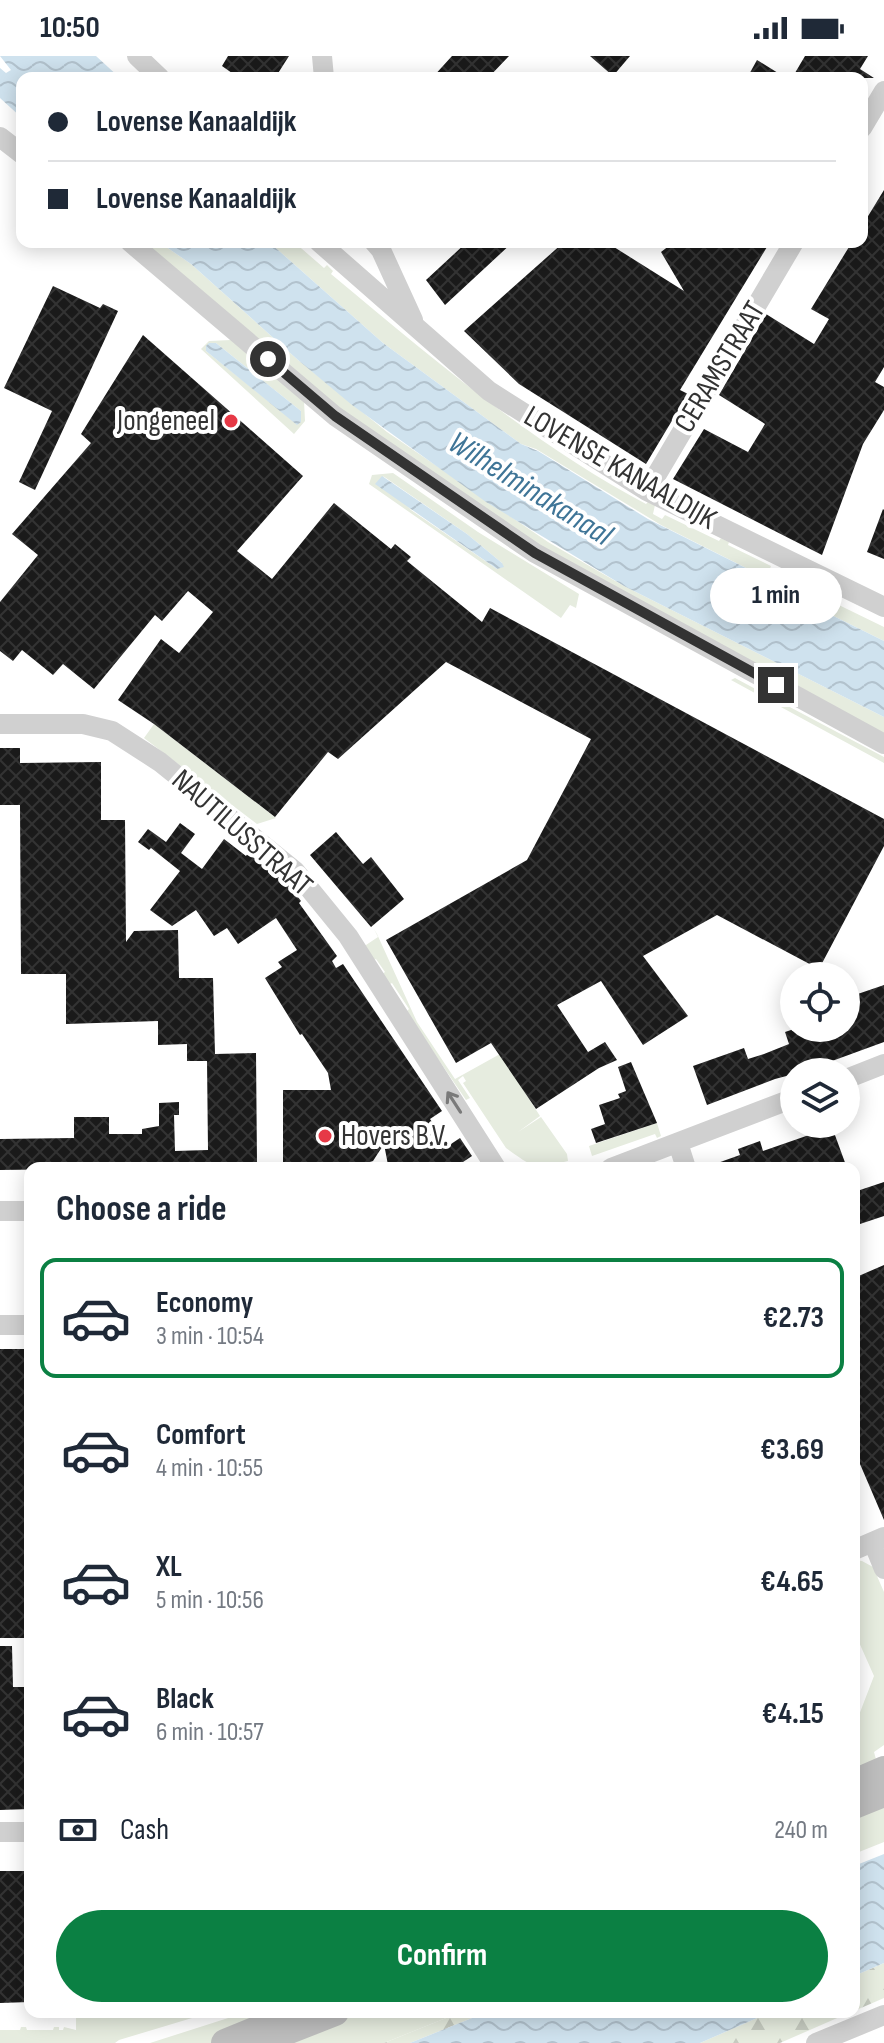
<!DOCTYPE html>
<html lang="en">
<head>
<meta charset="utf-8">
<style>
	:root { --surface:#fff; --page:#f6f6f7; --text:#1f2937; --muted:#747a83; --line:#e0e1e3; --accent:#0b8043 }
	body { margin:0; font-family:"Sofia Sans Condensed",sans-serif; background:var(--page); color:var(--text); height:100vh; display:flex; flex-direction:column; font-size:30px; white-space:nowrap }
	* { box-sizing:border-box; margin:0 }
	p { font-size:26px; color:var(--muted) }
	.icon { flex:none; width:44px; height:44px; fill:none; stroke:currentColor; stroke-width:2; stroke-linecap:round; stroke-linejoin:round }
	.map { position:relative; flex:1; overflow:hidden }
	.details { position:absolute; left:24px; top:1106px; width:836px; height:856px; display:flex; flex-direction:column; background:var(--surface); border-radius:16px; box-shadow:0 4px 20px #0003 }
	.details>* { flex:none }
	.guide { position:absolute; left:16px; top:16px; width:852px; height:176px; border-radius:16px; box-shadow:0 4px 20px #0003; display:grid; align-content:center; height:176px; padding:0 32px; background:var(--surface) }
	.buttons { position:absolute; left:780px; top:906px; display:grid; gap:16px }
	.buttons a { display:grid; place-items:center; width:80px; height:80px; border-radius:50%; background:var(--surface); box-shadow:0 4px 20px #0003; font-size:40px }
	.end { position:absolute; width:36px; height:36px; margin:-18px; border:10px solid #333; background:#fff; box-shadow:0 0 0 4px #fff }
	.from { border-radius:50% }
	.bubble { position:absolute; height:56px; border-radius:28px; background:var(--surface); box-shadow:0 4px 20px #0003; font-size:26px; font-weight:700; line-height:56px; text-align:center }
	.guide b { display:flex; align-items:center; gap:28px; height:76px; font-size:30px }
	.guide b+b { border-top:2px solid var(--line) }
	.guide i { width:20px; height:20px; background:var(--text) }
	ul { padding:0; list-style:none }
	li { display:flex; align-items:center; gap:24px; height:120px; margin:0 16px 12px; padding:0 16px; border:4px solid transparent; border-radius:16px }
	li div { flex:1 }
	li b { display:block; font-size:30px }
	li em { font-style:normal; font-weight:700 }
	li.on { border-color:var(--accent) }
	li>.icon { width:72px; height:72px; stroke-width:1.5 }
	h2 { padding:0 32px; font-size:36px; line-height:96px }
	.pay { display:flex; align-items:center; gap:20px; height:88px; padding:0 32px; font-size:30px }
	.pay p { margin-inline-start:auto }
	.button { display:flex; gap:16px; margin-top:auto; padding:16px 32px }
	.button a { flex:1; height:92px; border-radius:48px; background:var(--accent); color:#fff; font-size:32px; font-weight:700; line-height:92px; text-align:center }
	.status { display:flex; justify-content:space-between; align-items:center; height:56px; padding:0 40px; background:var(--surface); direction:ltr }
	.status svg { height:22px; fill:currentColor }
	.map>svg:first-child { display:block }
</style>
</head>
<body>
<div class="status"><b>10:50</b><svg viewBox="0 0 49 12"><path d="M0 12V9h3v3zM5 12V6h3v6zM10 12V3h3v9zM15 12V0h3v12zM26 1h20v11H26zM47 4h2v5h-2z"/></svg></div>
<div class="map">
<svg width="884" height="1987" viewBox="0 0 884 1987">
	<defs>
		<pattern id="forest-firs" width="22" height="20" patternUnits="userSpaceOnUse" patternTransform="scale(2)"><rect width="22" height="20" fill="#e6ecdf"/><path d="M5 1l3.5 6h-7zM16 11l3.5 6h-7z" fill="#c6cbc0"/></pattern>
		<pattern id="water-waves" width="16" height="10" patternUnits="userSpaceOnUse" patternTransform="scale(2)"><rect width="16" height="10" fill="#cfe2ee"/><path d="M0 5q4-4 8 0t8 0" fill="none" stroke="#b2c2cd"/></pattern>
		<pattern id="building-cross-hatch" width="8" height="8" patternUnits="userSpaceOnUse" patternTransform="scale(2)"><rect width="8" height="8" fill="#1a1a1a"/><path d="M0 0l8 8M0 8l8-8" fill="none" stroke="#333"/></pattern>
	</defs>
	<rect width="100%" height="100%" fill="#fff"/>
	<path fill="#e6ecdf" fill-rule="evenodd" d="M140 186H159L191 208 298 304 387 376 548 486 624 530 884 661V682L618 541 376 382Z
		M269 186H294L324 212 327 209 333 215 331 218C429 300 533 388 646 448L648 446 655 449 653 458 662 463 665 459 719 485 721 482 729 486 728 489 771 510 769 515 884 571V585L793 540 762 520 661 469 536 393 521 388 383 287Z
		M231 284 304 345 305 365 294 378 201 293 209 285ZM209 287H216L301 355V366L297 368 206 295Z
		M393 417 478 476 579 538 576 552 570 549 561 562 369 428 372 419ZM383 420 467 478 502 507 497 513 411 454Z
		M735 622 884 701V707L731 624Z
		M154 668 276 762 257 768 144 682Z
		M374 873 377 878 417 966 455 1023 500 998 540 1060 518 1076 541 1061 567 1098 568 1105C534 1114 533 1111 506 1092L463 1027 466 1025 463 1020 458 1024 470 1042 466 1044 406 956 409 953 392 927 388 929 381 919 385 916 376 903 372 905 363 891 378 881Z
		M657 1067 661 1080 657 1082 655 1078 592 1100 589 1090Z
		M854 1504 862 1505 873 1511 884 1536V1689L874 1696 878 1711 854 1721V1672L874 1620 854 1575Z
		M884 1743V1786L854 1798V1755Z
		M135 1956H212L119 1984 115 1987H0V1974H20L21 1971H26L27 1974H53L54 1971H59V1974H63L64 1971 76 1974V1959Z
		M247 1956H296L212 1987H150Z
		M352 1956H461L384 1987H274Z"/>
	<path fill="url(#forest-firs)" d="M884 1907V1942L854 1955V1920Z
		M461 1956H487L410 1987H384Z
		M771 1956H851L780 1987H700Z"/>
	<path fill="url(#water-waves)" d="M0 0H96L120 22H22V62L0 42V12L6 17 11 14Z
		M159 186H269L383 287 521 388 538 395 648 463 762 520 793 540 884 585V661L624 530 486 446 352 349 298 304 191 208Z
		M209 287H216L301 355V366L297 369 206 295V290Z
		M382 420 467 478 502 507 504 511 497 513 375 428Z
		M884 1798V1907L854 1920V1810Z
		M487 1956H771L700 1987H410Z"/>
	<path fill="url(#building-cross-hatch)" d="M228 0H289L275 22H239L222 10Z
		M452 0H509L488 22H432Z
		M590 0H630L613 20Z
		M805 0H868L860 13 874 22H792Z
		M757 4 786 22H747Z
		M884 134V311L875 326 884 331V354L863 388 822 499 673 423 704 373 748 396 765 368 719 339 766 258 814 288 829 263 811 253 852 186H862V170Z
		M467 186H513L445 249 426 224Z
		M564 186H606L684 235 661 196 674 186H770L680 334 688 338 646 408 519 328 464 275Z
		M53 230 100 252 103 248 118 255 35 434 19 426 52 355 4 332Z
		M143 279 303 420 237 495 272 523 334 447 391 493 395 488 411 501 407 505 482 566 490 552 884 763V790L819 913 717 859 643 900 688 960 643 989 601 925 557 949 588 996 605 986 617 1004 599 1012 536 1053 491 987 456 1007 386 884 527 804 591 683 446 606 338 703 328 696 275 761 154 668 118 644 161 583 179 597 213 556 188 535 162 565 155 559 94 633 63 608 53 619 22 594 13 605 0 595V546L38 499 12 478 91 387 81 378Z
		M883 453 884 454V503L867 496Z
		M0 692H20V707L101 706V764H125L126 886 134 875 178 874 179 922H213L215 998 256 997 257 1107 253 1106V1111L0 1114V1083L74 1082V1061H109V1078H142V1073L159 1070V1047L179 1046V1059H174L175 1095 208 1094 207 1005H187V988L158 989V965L66 968V918H21L20 749H0Z
		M180 767 195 778 181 797 202 813 224 783 246 800 248 797 289 829 301 845 299 847 337 900 332 905 336 912 343 908 442 1055 430 1063 448 1090 460 1082 472 1100 454 1112H394V1108L388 1109 384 1088 373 1105 358 1110 283 1111V1034H331L328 1017 302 978 300 979 265 922 282 911 278 906 297 894 276 862 238 888 227 872 214 880 196 854 172 870 150 854 180 815 151 792 149 794 138 786 148 773 166 786Z
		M336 776 363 808 371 801 404 843 371 871 310 799Z
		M884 929V986L802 1016H794V1018L775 1023 707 1049 693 1010 744 992 748 1003 764 998 789 988 785 976 797 972H846V942Z
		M631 1006 657 1067 596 1087 591 1073 605 1068 599 1049 620 1042 618 1038 626 1035 618 1011Z
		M832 1071 847 1112H761L759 1107 745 1112H710L709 1110 740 1099 738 1093 760 1085 763 1095Z
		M884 1126V1160L854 1170V1136Z
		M884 1209V1464L854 1394V1222Z
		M0 1293H30V1582H0Z
		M0 1590H12L13 1631H30V1753L0 1754Z
		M0 1815H30V1946L0 1947Z"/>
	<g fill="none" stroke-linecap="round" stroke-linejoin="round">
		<path stroke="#d0d0d0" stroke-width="20" d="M137 0 160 22
			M322 0 324 22
			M862 72 884 35
			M0 81 22 98
			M130 186 335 360 535 497 884 688
			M319 186 489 335 647 435 884 551
			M374 186 381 194 413 264
			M647 435 794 186
			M0 668H83L112 675 160 706 295 815 348 880 496 1112
			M846 1023 884 1008
			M678 1087 686 1112
			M611 1112 794 1042
			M0 1155H30
			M0 1269H30
			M873 1486 884 1513
			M854 1494 884 1481
			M0 1776H30
			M816 1987 884 1959"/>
		<path stroke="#bdbdbd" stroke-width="28" d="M854 1727 884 1714
			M854 1749 884 1737
			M225 1987 272 1968
			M256 1987 335 1956"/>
	</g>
	<defs><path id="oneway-shaft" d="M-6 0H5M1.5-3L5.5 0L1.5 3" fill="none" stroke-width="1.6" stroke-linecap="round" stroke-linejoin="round" transform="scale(2)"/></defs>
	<use stroke="#7a7a7a" href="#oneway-shaft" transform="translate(454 1046) rotate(-123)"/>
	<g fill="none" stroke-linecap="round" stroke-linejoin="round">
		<path stroke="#333" stroke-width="10" d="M268 303 335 360 535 497 776 629"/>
	</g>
	<g fill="#e63946" stroke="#fff" stroke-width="3">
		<circle cx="231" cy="365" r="8"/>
		<circle cx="325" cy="1080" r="8"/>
	</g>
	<g text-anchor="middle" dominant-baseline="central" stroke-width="8" stroke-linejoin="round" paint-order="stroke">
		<g font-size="30" fill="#333" stroke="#fff">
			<text transform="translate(720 311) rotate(-59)">CERAMSTRAAT</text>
			<text transform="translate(620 412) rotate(30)">LOVENSE KANAALDIJK</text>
			<text transform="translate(242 777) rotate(41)">NAUTILUSSTRAAT</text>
		</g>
		<g font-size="30" fill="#333" stroke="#fff" text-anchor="end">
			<text x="215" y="365">Jongeneel</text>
			<text x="341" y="1080" text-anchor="start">Hovers B.V.</text>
		</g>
		<g font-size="32" font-style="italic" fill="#3f7597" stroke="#fff">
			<text transform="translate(530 433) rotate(32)">Wilhelminakanaal</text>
		</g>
	</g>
</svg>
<div class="buttons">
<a><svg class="icon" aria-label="locate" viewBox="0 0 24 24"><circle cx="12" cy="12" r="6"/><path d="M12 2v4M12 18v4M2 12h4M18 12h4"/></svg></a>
<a><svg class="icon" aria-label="layers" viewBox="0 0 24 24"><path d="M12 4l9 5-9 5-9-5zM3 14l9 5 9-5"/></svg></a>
</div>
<i class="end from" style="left:268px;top:303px"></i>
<i class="end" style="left:776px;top:629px"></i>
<div class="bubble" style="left:710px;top:512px;width:132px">1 min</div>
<div class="guide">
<b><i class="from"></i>Lovense Kanaaldijk</b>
<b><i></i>Lovense Kanaaldijk</b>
</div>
<section class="details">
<h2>Choose a ride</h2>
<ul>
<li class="on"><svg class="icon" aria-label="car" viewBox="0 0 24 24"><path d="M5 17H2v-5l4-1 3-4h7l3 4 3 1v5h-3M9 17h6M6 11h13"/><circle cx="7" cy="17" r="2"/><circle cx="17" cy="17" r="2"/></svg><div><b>Economy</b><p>3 min · 10:54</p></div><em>€2.73</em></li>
<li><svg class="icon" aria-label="car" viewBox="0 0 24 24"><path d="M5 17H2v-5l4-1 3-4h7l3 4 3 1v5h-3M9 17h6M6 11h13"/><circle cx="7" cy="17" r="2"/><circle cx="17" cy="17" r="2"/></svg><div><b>Comfort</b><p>4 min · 10:55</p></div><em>€3.69</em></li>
<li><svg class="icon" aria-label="car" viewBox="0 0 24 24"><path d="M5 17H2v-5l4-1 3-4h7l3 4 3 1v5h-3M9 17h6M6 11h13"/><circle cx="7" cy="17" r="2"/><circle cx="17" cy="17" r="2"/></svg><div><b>XL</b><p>5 min · 10:56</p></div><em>€4.65</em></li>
<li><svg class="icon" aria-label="car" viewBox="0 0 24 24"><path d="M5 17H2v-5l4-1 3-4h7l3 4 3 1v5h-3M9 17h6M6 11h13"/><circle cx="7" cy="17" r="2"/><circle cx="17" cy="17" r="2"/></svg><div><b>Black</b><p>6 min · 10:57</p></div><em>€4.15</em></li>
</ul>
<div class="pay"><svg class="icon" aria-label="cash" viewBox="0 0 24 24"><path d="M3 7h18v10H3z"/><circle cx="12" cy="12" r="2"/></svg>Cash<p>240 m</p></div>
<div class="button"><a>Confirm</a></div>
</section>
</div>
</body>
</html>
